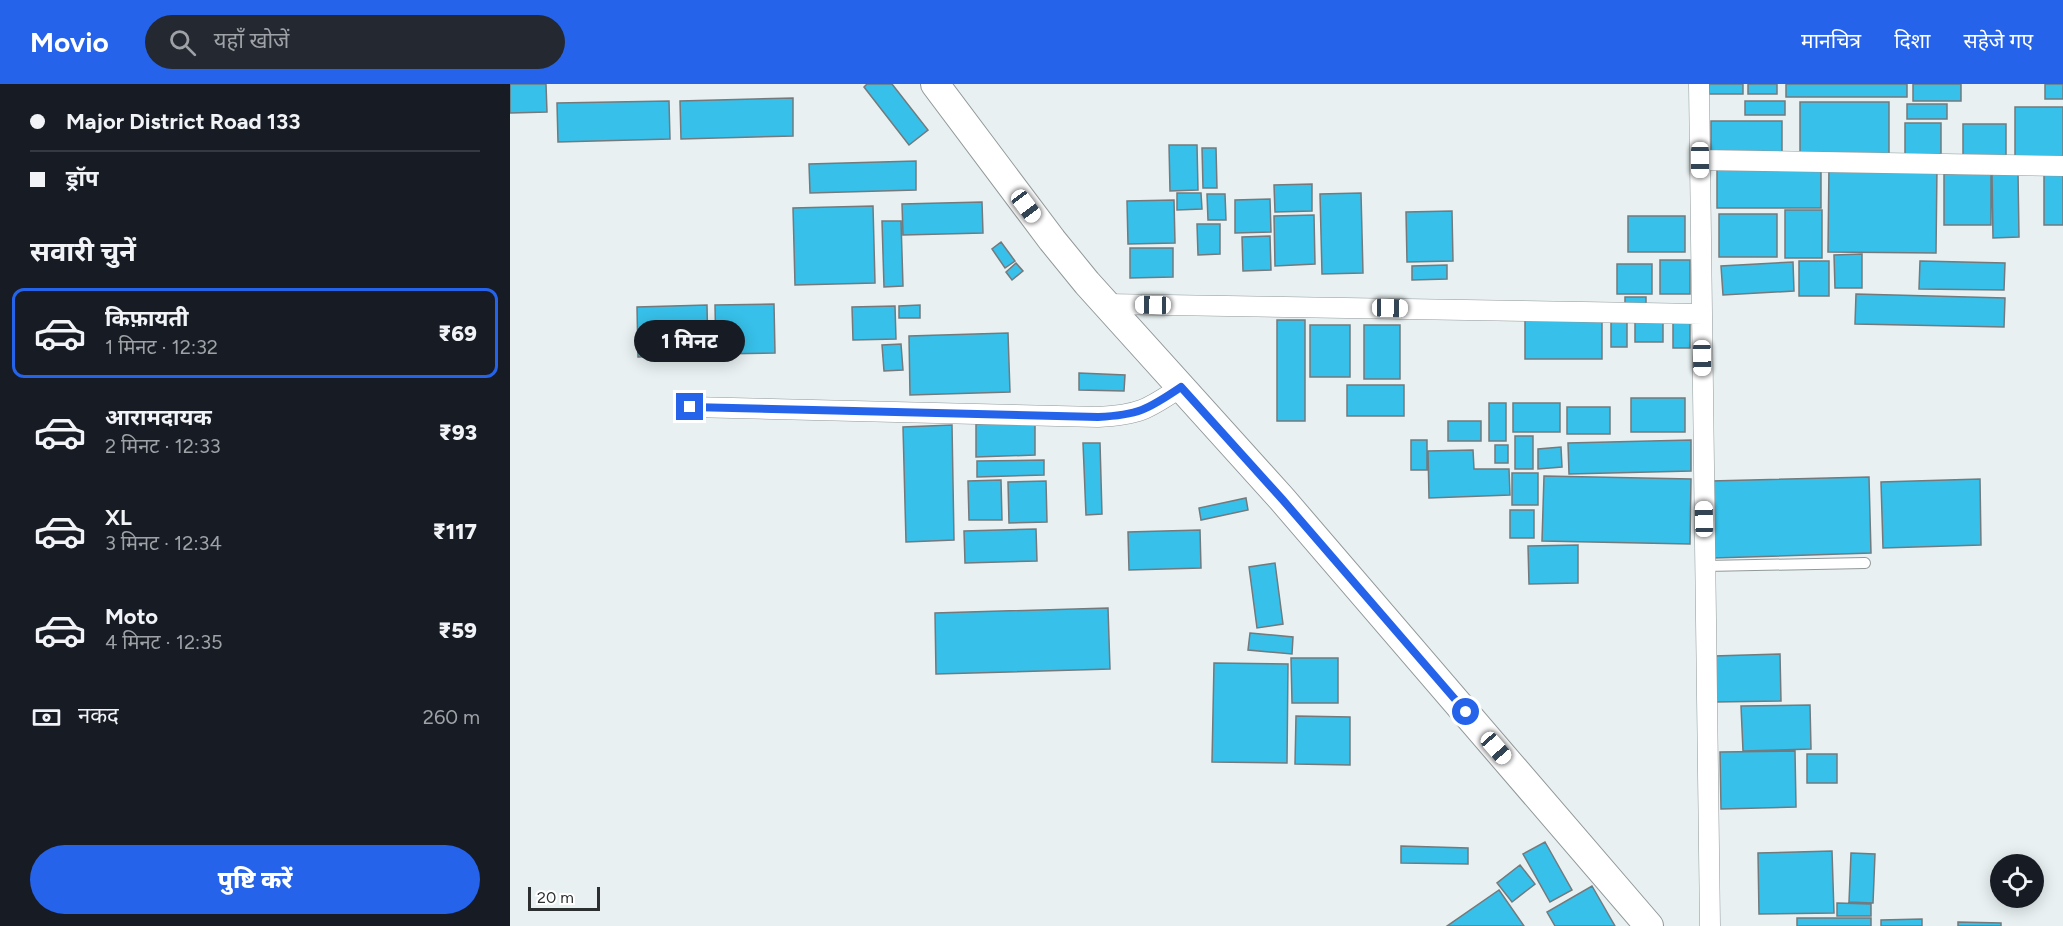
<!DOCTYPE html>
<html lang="hi">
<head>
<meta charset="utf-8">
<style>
	:root { --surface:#171b24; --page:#242831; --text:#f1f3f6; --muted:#9ea1a6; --line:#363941; --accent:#2563eb }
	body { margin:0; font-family:Figtree,"Noto Sans Devanagari",sans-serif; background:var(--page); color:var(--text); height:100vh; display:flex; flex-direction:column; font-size:22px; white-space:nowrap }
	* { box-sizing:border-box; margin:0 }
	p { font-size:20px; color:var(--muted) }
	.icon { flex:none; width:33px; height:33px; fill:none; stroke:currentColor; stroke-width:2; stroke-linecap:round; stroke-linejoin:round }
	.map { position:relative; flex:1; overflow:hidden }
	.side { display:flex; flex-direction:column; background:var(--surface); width:510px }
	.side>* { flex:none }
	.guide { display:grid; align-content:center; height:132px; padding:0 30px; background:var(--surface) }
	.controls { position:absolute; left:1480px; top:770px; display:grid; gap:12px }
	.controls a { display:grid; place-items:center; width:54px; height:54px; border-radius:50%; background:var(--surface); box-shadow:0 3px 15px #0003; font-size:30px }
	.scale { position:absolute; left:18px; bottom:15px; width:72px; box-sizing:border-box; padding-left:6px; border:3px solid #2c2f2f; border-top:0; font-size:16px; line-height:21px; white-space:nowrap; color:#2c2f2f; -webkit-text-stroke:4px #fff; paint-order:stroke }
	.end { position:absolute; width:27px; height:27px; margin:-14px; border:8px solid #2563eb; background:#fff; box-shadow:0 0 0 3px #fff }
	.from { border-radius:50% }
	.bubble { position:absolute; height:42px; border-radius:21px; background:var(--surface); box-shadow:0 3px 15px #0003; font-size:20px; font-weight:800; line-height:42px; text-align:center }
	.car { position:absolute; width:18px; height:36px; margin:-18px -9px; border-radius:8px; box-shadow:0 0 4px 2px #0007; background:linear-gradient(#fff 24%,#345 0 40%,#fff 0 76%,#345 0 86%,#fff 0) }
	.guide b { display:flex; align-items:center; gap:21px; height:57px; font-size:22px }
	.guide b+b { border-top:2px solid var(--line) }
	.guide i { width:15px; height:15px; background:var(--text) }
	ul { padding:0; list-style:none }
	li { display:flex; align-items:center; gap:18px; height:90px; margin:0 12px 9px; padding:0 18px; border:3px solid transparent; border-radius:12px }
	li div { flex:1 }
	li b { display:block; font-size:22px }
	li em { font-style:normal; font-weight:800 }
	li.on { border-color:var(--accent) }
	li>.icon { width:54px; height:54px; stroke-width:1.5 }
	h2 { padding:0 30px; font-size:27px; line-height:72px }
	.pay { display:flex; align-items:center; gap:15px; height:66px; padding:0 30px; font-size:22px }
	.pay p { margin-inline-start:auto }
	.button { display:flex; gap:12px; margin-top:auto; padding:12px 30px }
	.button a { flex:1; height:69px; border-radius:36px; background:var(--accent); color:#fff; font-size:24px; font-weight:800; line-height:69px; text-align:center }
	header { display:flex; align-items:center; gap:36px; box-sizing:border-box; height:84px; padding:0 30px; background:var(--accent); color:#fff }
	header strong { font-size:28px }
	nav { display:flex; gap:33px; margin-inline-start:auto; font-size:21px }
	.search { width:420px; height:54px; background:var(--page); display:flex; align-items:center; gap:15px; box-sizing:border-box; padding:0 21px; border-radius:33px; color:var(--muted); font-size:22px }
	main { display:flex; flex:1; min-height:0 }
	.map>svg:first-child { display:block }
</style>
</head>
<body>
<header>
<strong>Movio</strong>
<div class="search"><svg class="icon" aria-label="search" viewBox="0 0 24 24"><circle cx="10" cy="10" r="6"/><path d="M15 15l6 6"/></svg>यहाँ खोजें</div>
<nav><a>मानचित्र</a><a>दिशा</a><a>सहेजे गए</a></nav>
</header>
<main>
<section class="side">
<div class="guide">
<b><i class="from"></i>Major District Road 133</b>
<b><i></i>ड्रॉप</b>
</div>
<h2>सवारी चुनें</h2>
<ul>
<li class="on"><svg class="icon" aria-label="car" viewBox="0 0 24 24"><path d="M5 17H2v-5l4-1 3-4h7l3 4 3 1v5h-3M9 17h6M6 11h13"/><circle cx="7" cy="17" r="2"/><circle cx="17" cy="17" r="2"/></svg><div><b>किफ़ायती</b><p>1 मिनट · 12:32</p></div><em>₹69</em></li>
<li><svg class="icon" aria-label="car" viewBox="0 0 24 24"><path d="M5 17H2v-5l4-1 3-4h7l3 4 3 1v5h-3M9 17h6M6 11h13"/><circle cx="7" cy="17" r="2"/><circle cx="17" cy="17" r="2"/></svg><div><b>आरामदायक</b><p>2 मिनट · 12:33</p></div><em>₹93</em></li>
<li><svg class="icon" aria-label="car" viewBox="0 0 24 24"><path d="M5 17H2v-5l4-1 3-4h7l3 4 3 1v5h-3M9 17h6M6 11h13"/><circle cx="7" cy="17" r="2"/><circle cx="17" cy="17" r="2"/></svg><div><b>XL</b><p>3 मिनट · 12:34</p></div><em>₹117</em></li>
<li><svg class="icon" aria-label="car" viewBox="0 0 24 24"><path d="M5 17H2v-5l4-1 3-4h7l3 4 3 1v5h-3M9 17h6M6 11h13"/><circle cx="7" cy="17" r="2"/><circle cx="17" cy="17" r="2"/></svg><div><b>Moto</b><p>4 मिनट · 12:35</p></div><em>₹59</em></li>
</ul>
<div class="pay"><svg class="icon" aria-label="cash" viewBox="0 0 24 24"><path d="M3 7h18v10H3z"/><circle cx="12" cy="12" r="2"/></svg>नकद<p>260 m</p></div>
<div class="button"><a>पुष्टि करें</a></div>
</section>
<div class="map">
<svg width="1553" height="842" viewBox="0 0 1553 842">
	<rect width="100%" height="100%" fill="#e8f0f1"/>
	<path fill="#37c0ea" stroke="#73797c" stroke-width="1.5" d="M0 0H36L37 28 0 29Z
		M357 0H382L418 46 399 61 354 3Z
		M1199 0H1233V10H1199Z
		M1238 0H1267V10H1238Z
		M1276 0H1397V13H1276Z
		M1403 0H1451V17H1403Z
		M1535 0H1553V15H1535Z
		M283 14V52L171 55 170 17Z
		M159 17 160 55 48 58 47 19Z
		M1235 17H1275V31H1235Z
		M1290 18H1379V73H1290Z
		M1397 20H1437V35H1397Z
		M1505 23H1553V76H1505Z
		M1201 37H1272V74H1201Z
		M1395 39H1431V70H1395Z
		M1453 40H1496V77H1453Z
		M659 61H687L688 106 660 107Z
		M692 64H706L707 104H693Z
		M406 77V106L300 109 299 80Z
		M1319 81 1427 82 1426 169 1318 168Z
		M1207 82H1311V124H1207Z
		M1534 86H1553V141H1534Z
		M1508 88 1509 153 1483 154 1482 89Z
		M1481 89V141H1434V90Z
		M802 100V127L765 128 764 101Z
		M667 109H691L692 125 667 126Z
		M851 109 853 189 812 190 810 110Z
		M697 110H715L716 136H698Z
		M760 115 761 148 725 149V116Z
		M664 116 665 159 618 160 617 117Z
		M472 118 473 149 393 151 392 120Z
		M363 122 365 199 285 201 283 124Z
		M1275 126H1312V174H1275Z
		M942 127 943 177 897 178 896 128Z
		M1209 130H1267V173H1209Z
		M804 131 805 180 765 182 764 132Z
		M1118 132H1175V168H1118Z
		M372 137H391L393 202 374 203Z
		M687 140H710V170L688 171Z
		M760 152 761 186 733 187 732 153Z
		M491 158 505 177 495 184 482 165Z
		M620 164H663V193L620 194Z
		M1352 170V204H1325L1324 171Z
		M1150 176H1180V210H1150Z
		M1289 177H1319V212H1289Z
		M1410 177 1495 179 1494 206 1409 205Z
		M1283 178 1284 207 1213 211 1211 182Z
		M506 179 513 187 502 196 496 188Z
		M1107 180H1142V210H1107Z
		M937 181V195L902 196V182Z
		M1346 210 1495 214 1494 243 1345 240Z
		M1115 213H1136V223H1115Z
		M264 220 265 269 206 270 205 221Z
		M197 221 198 271 128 273 127 223Z
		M410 221V234H389V222Z
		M385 222 386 255 343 256 342 223Z
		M1101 232H1117V263H1101Z
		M1015 234H1092V275H1015Z
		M1163 235H1180V264H1163Z
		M767 236H795V337H767Z
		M1125 238H1153V258H1125Z
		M800 241H840V293H800Z
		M854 241H890V295H854Z
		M498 249 500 308 400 311 399 252Z
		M391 260 393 286 374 287 372 261Z
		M569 289 615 291 614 307 569 306Z
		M837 301H894V332H837Z
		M1121 314H1175V348H1121Z
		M979 319H996V357H979Z
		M1003 319H1050V348H1003Z
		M1057 323H1100V350H1057Z
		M938 337H971V357H938Z
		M525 339V371L466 373V340Z
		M442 341 444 456 396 458 393 343Z
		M1005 352H1023V385H1005Z
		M901 356H917V386H901Z
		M1181 356V387L1059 390 1058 359Z
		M573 359H590L592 430 576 431Z
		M985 361H998V379H985Z
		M1051 363 1052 383 1028 385V365Z
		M963 366 964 385H999L1000 411 919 414 918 367Z
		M534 376V391L467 393V377Z
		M1002 389H1028V421H1002Z
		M1034 392 1181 395 1180 460 1032 457Z
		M1359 393 1361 469 1204 474 1201 397Z
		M1470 395 1471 461 1373 464 1371 398Z
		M491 396 492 436H459L458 397Z
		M536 397 537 438 499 439 498 398Z
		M736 414 738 426 691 436 689 424Z
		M1000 426H1024V454H1000Z
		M526 445 527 477 455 479 454 447Z
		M690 446 691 484 619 486 618 448Z
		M1068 461V499L1019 500 1018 462Z
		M765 479 773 540 747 544 739 483Z
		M598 524 600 585 426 590 425 529Z
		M740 549 783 553 782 570 738 566Z
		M1270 570 1271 617 1205 618 1204 572Z
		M781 574H828V619H782Z
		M704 579 778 580 777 679 702 678Z
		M1300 621 1301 665 1233 667 1231 622Z
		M786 632 840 633V681L785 680Z
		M1285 667 1286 723 1211 725 1210 668Z
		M1297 670H1327V699H1297Z
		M1035 758 1062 806 1040 818 1013 770Z
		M891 762 958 764V780L891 779Z
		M1322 767 1324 829 1249 830 1248 769Z
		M1341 769 1365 770 1363 819 1339 818Z
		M1010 781 1025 800 1002 818 987 799Z
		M1082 802 1105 842H1045L1037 828Z
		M989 806 1014 842H937Z
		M1327 819 1361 820V832H1327Z
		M1287 834H1361V842H1287Z
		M1412 835V842H1371V836Z
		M1448 838 1491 839V842H1448Z"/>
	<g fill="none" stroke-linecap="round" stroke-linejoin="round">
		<defs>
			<path id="service" d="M1195 482 1355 479"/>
			<path id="minor" d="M1189 0 1200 842
				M1190 76 1553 82
				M596 220 1192 230
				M180 323 588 333C628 331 637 326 671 303"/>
			<path id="secondary" d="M425 0 542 156 577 199 772 415 1139 842"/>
		</defs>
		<use href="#service" stroke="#919899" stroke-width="12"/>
		<use href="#minor" stroke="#919899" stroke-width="21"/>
		<use href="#secondary" stroke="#919899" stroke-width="30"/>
		<use href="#service" stroke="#fff" stroke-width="10"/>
		<use href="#minor" stroke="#fff" stroke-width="20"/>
		<use href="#secondary" stroke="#fff" stroke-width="28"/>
	</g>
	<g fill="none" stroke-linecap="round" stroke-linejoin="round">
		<path stroke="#2563eb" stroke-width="8" d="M180 323 588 333C628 331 637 326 671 303L772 415 956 628"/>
	</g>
</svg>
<div class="controls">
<a><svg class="icon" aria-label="locate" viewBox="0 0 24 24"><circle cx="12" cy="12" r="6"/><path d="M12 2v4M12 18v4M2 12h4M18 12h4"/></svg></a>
</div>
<div class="scale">20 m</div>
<i class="end from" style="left:956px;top:628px"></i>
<i class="end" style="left:180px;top:323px"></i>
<div class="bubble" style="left:124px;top:236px;width:111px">1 मिनट</div>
<i class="car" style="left:1190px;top:76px;rotate:180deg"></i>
<i class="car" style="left:516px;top:122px;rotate:143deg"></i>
<i class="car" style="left:643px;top:221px;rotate:271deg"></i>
<i class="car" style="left:880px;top:224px;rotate:91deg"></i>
<i class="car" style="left:1192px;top:274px;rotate:179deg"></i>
<i class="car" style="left:1194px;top:435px;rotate:359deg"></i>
<i class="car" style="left:986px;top:664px;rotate:139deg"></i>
</div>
</main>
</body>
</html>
